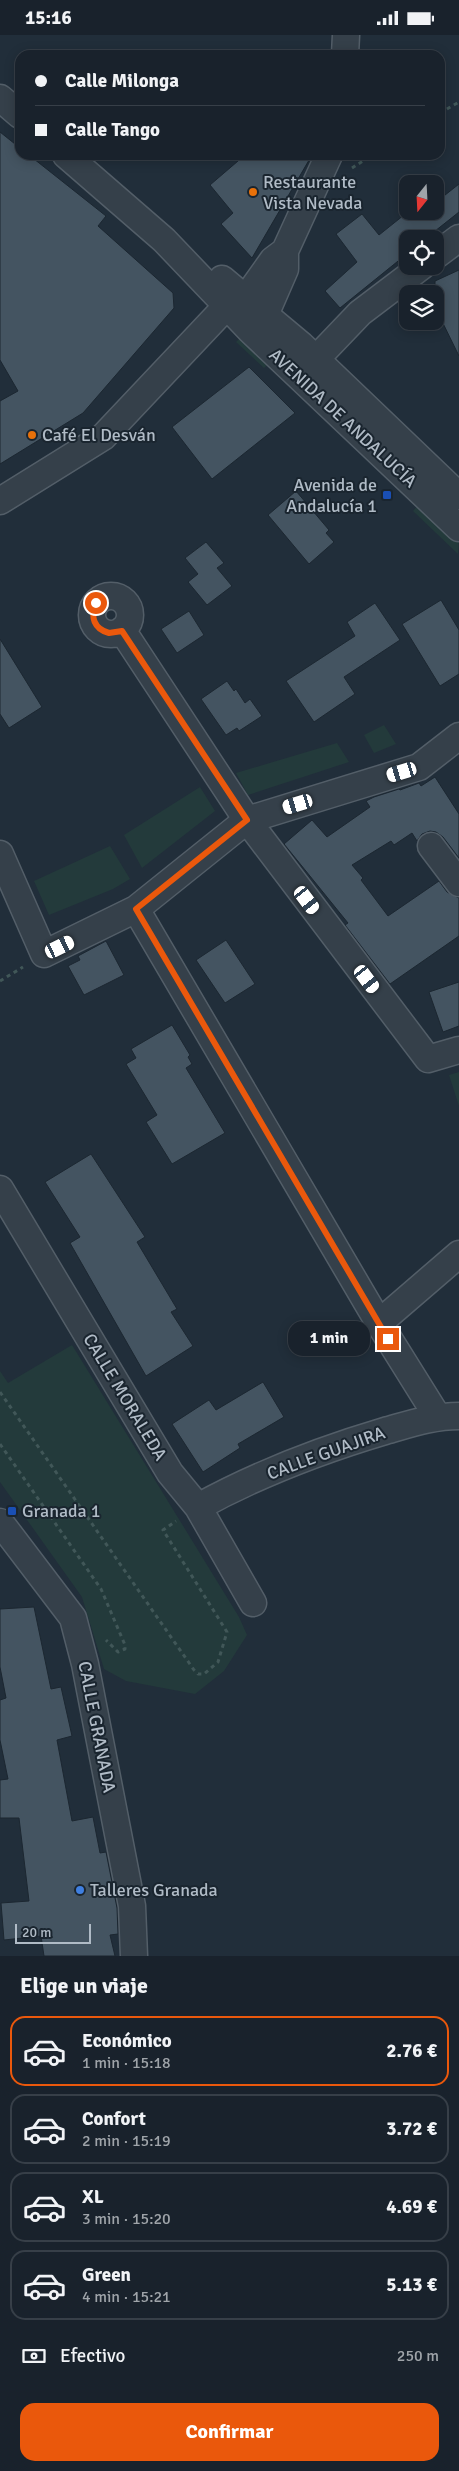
<!DOCTYPE html>
<html lang="es">
<head>
<meta charset="utf-8">
<style>
	:root { --surface:#19222c; --page:#222a34; --text:#f1f3f6; --muted:#9fa4a9; --line:#373f48; --accent:#ea580c }
	body { margin:0; font-family:Signika,sans-serif; background:var(--page); color:var(--text); height:100vh; display:flex; flex-direction:column; font-size:19px; white-space:nowrap }
	* { box-sizing:border-box; margin:0 }
	p { font-size:16px; color:var(--muted) }
	.icon { flex:none; width:28px; height:28px; fill:none; stroke:currentColor; stroke-width:2; stroke-linecap:round; stroke-linejoin:round }
	.map { position:relative; height:1921px; overflow:hidden }
	.side { display:flex; flex-direction:column; background:var(--surface); flex:1 }
	.side>* { flex:none }
	.hud { position:absolute; left:15px; top:15px; width:430px; height:110px; border-radius:15px; box-shadow:0 2px 12px #0003,0 0 0 1px var(--line); display:grid; align-content:center; height:110px; padding:0 20px; background:var(--surface) }
	.needle { width:32px; rotate:198deg }
	.fabs { position:absolute; left:399px; top:140px; display:grid; gap:10px }
	.fabs a { display:grid; place-items:center; width:45px; height:45px; border-radius:10px; background:var(--surface); box-shadow:0 2px 12px #0003,0 0 0 1px var(--line); font-size:25px }
	.scale { position:absolute; left:15px; bottom:12px; width:76px; box-sizing:border-box; padding-left:5px; border:2px solid #b0bbc6; border-top:0; font-size:14px; line-height:18px; white-space:nowrap; color:#b0bbc6; -webkit-text-stroke:4px #1a252f; paint-order:stroke }
	.end { position:absolute; width:22px; height:22px; margin:-11px; border:6px solid #ea580c; background:#fff; box-shadow:0 0 0 2px #fff }
	.from { border-radius:50% }
	.bubble { position:absolute; height:35px; border-radius:15px; background:var(--surface); box-shadow:0 2px 12px #0003,0 0 0 1px var(--line); font-size:16px; font-weight:700; line-height:35px; text-align:center }
	.car { position:absolute; width:15px; height:30px; margin:-15px -8px; border-radius:6px; box-shadow:0 0 4px 1px #0007; background:linear-gradient(#fff 24%,#345 0 40%,#fff 0 76%,#345 0 86%,#fff 0) }
	.hud b { display:flex; align-items:center; gap:18px; height:48px; font-size:19px }
	.hud b+b { border-top:1px solid var(--line) }
	.hud i { width:12px; height:12px; background:var(--text) }
	ul { padding:0; list-style:none }
	li { display:flex; align-items:center; gap:15px; height:70px; margin:0 10px 8px; padding:0 10px; border:2px solid var(--line); border-radius:15px }
	li div { flex:1 }
	li b { display:block; font-size:19px }
	li em { font-style:normal; font-weight:700 }
	li.on { border-color:var(--accent) }
	li>.icon { width:45px; height:45px; stroke-width:1.5 }
	h2 { padding:0 20px; font-size:22px; line-height:60px }
	.pay { display:flex; align-items:center; gap:12px; height:55px; padding:0 20px; font-size:19px }
	.pay p { margin-inline-start:auto }
	.cta { display:flex; gap:10px; margin-top:auto; padding:10px 20px }
	.cta a { flex:1; height:58px; border-radius:15px; background:var(--accent); color:#fff; font-size:20px; font-weight:700; line-height:58px; text-align:center }
	.status { display:flex; justify-content:space-between; align-items:center; height:35px; padding:0 25px; background:var(--surface); direction:ltr }
	.status svg { height:14px; fill:currentColor }
	.map>svg:first-child { display:block }
</style>
</head>
<body>
<div class="status"><b>15:16</b><svg viewBox="0 0 49 12"><path d="M0 12V9h3v3zM5 12V6h3v6zM10 12V3h3v9zM15 12V0h3v12zM26 1h20v11H26zM47 4h2v5h-2z"/></svg></div>
<div class="map">
<svg width="459" height="1921" viewBox="0 0 459 1921">
	<rect width="100%" height="100%" fill="#212e3a"/>
	<path fill="#233a3b" d="M242 301 270 327 264 333 236 307Z
		M420 468 459 504 458 519 413 476Z
		M384 690 396 709 374 718 364 700Z
		M337 708 349 727 248 760 236 738Z
		M200 752 215 776 142 833 124 800Z
		M110 811 130 844 113 854 49 880 34 846Z
		M459 1037V1071L449 1040Z
		M72 1310 239 1582 247 1600 224 1636 195 1659 126 1646 104 1634 82 1562 0 1447V1336L8 1348Z"/>
	<path fill="#445461" stroke="#1c2731" d="M0 97 20 113V120H29L106 181 98 191 173 258 174 273 83 378 0 429V366L18 356 0 325Z
		M245 120H312L252 223 221 189 233 178 210 150Z
		M459 149V177L425 204H408V218L340 273 325 256 357 227 336 199 362 179 379 200 409 176 415 184 425 176H435V168Z
		M459 235V321L435 272V246Z
		M249 332 295 378 212 444 172 392Z
		M296 456 329 495 326 498 334 507 309 529 268 480Z
		M206 507 224 528 217 533 232 551 207 570 188 547 198 539 185 523Z
		M441 565 459 595V639L440 651 402 589Z
		M375 568 400 605 344 642 355 659 314 687 286 646 355 601 347 587Z
		M189 576 204 600 177 618 161 594Z
		M0 604 42 672 9 693 0 679Z
		M227 646 234 656 236 654 245 668 250 664 262 681 239 696 237 693 226 700 201 664Z
		M435 742 459 779V823L443 802 436 797 430 796 422 799 417 806 412 798 394 810 391 806 352 830 363 843 361 845 388 881 439 846 447 857 459 863V901L390 949 345 890 348 888 284 809 312 785 327 802 370 772 366 766 374 762 399 754 400 755 419 748 421 751Z
		M226 905 255 949 225 968 196 925Z
		M106 906 124 940 84 960 68 931 80 925 78 921Z
		M459 947V991L443 997 429 957Z
		M172 990 190 1020 188 1022 192 1029 186 1033 225 1098 172 1129 146 1087 157 1080 126 1029 136 1023 131 1014Z
		M91 1119 145 1202 137 1207 177 1274 171 1277 193 1311 146 1341 70 1208 80 1202 45 1147Z
		M263 1347 284 1382 238 1409 240 1413 203 1437 172 1389 209 1365 216 1375Z
		M34 1572 51 1654 61 1652 72 1701 57 1705 72 1786 93 1782 100 1818 106 1817 117 1873 118 1899 110 1900 115 1921H44L41 1901 4 1905 1 1868 29 1866 19 1783H0V1745L8 1744 0 1705V1665L6 1663 0 1632V1574Z"/>
	<g fill="none" stroke-linecap="round" stroke-linejoin="round">
		<defs>
			<path id="minor" d="M345 20 346 0
				M0 63 20 80
				M66 120 164 205 250 295 459 493
				M435 221 459 203
				M222 244 301 310 459 461
				M246 263 273 225 285 216
				M265 280 285 234V216L329 120
				M316 324 360 278 422 231
				M0 466 103 402 239 258
				M92 580a19 19 0 1 1 38 0a19 19 0 1 1-38 0Z
				M122 595 247 785 428 1024 459 1015
				M431 811 459 848
				M0 819 44 919 136 874 247 785 419 732 459 701
				M136 874 379 1288 437 1381
				M0 1154 170 1438 198 1472 253 1568
				M379 1288 459 1219
				M198 1472C256 1440 321 1415 385 1396 410 1389 433 1381 459 1381
				M0 1487 73 1583 85 1629 132 1871 134 1921"/>
		</defs>
		<use href="#minor" stroke="#535e68" stroke-width="29"/>
		<path stroke="#415758" stroke-width="3" stroke-dasharray="4 4" stroke-linecap="butt" d="M440 78 459 67
			M352 133 372 120
			M0 946 23 932
			M0 1357 194 1635 198 1639H204L218 1627 227 1597 163 1495 176 1486
			M0 1409 101 1554 125 1610V1614L118 1617 106 1605"/>
		<use href="#minor" stroke="#35404a" stroke-width="26"/>
	</g>
	<g fill="none" stroke-linecap="round" stroke-linejoin="round">
		<path stroke="#ea580c" stroke-width="6" d="M96 568C90 582 94 594 109 598L122 596 247 785 136 874 388 1304"/>
	</g>
	<g fill="#e8710a" stroke="#1a252f" stroke-width="2">
		<circle cx="253" cy="157" r="5"/>
		<circle cx="32" cy="400" r="5"/>
	</g>
	<g fill="#1a4fb4" stroke="#1a252f" stroke-width="2">
		<rect x="382" y="455" width="10" height="10" rx="2.5"/>
		<rect x="7" y="1471" width="10" height="10" rx="2.5"/>
	</g>
	<circle fill="#3f7fe0" stroke="#1a252f" stroke-width="2" cx="80" cy="1855" r="5"/>
	<g text-anchor="middle" dominant-baseline="central" stroke-width="4" stroke-linejoin="round" paint-order="stroke">
		<g font-size="18" fill="#b0bbc6" stroke="#1a252f" text-anchor="start">
			<text x="263" y="147">Restaurante<tspan x="263" dy="21">Vista Nevada</tspan></text>
			<text x="42" y="400">Café El Desván</text>
			<text x="377" y="450" text-anchor="end">Avenida de<tspan x="377" dy="21">Andalucía 1</tspan></text>
			<text x="22" y="1476">Granada 1</text>
			<text x="90" y="1855">Talleres Granada</text>
		</g>
		<g font-size="18" fill="#b0bbc6" stroke="#1a252f">
			<text transform="translate(343 383) rotate(43)">AVENIDA DE ANDALUCÍA</text>
			<text transform="translate(125 1362) rotate(59)">CALLE MORALEDA</text>
			<text transform="translate(326 1418) rotate(-20)">CALLE GUAJIRA</text>
			<text transform="translate(97 1692) rotate(79)">CALLE GRANADA</text>
		</g>
	</g>
</svg>
<div class="fabs">
<a><svg class="needle" viewBox="-14 -14 28 28"><path d="M0-13l5 13h-10z" fill="#e53935"/><path d="M0 13l5-13h-10z" fill="#9fa4a9"/></svg></a>
<a><svg class="icon" aria-label="locate" viewBox="0 0 24 24"><circle cx="12" cy="12" r="6"/><path d="M12 2v4M12 18v4M2 12h4M18 12h4"/></svg></a>
<a><svg class="icon" aria-label="layers" viewBox="0 0 24 24"><path d="M12 4l9 5-9 5-9-5zM3 14l9 5 9-5"/></svg></a>
</div>
<div class="scale">20 m</div>
<i class="end from" style="left:96px;top:568px"></i>
<i class="end" style="left:388px;top:1304px"></i>
<div class="bubble" style="left:288px;top:1286px;width:82px">1 min</div>
<i class="car" style="left:402px;top:737px;rotate:253deg"></i>
<i class="car" style="left:298px;top:769px;rotate:253deg"></i>
<i class="car" style="left:307px;top:865px;rotate:143deg"></i>
<i class="car" style="left:60px;top:912px;rotate:64deg"></i>
<i class="car" style="left:367px;top:944px;rotate:143deg"></i>
<div class="hud">
<b><i class="from"></i>Calle Milonga</b>
<b><i></i>Calle Tango</b>
</div>
</div>
<section class="side">
<h2>Elige un viaje</h2>
<ul>
<li class="on"><svg class="icon" aria-label="car" viewBox="0 0 24 24"><path d="M5 17H2v-5l4-1 3-4h7l3 4 3 1v5h-3M9 17h6M6 11h13"/><circle cx="7" cy="17" r="2"/><circle cx="17" cy="17" r="2"/></svg><div><b>Económico</b><p>1 min · 15:18</p></div><em>2.76 €</em></li>
<li><svg class="icon" aria-label="car" viewBox="0 0 24 24"><path d="M5 17H2v-5l4-1 3-4h7l3 4 3 1v5h-3M9 17h6M6 11h13"/><circle cx="7" cy="17" r="2"/><circle cx="17" cy="17" r="2"/></svg><div><b>Confort</b><p>2 min · 15:19</p></div><em>3.72 €</em></li>
<li><svg class="icon" aria-label="car" viewBox="0 0 24 24"><path d="M5 17H2v-5l4-1 3-4h7l3 4 3 1v5h-3M9 17h6M6 11h13"/><circle cx="7" cy="17" r="2"/><circle cx="17" cy="17" r="2"/></svg><div><b>XL</b><p>3 min · 15:20</p></div><em>4.69 €</em></li>
<li><svg class="icon" aria-label="car" viewBox="0 0 24 24"><path d="M5 17H2v-5l4-1 3-4h7l3 4 3 1v5h-3M9 17h6M6 11h13"/><circle cx="7" cy="17" r="2"/><circle cx="17" cy="17" r="2"/></svg><div><b>Green</b><p>4 min · 15:21</p></div><em>5.13 €</em></li>
</ul>
<div class="pay"><svg class="icon" aria-label="cash" viewBox="0 0 24 24"><path d="M3 7h18v10H3z"/><circle cx="12" cy="12" r="2"/></svg>Efectivo<p>250 m</p></div>
<div class="cta"><a>Confirmar</a></div>
</section>
</body>
</html>
